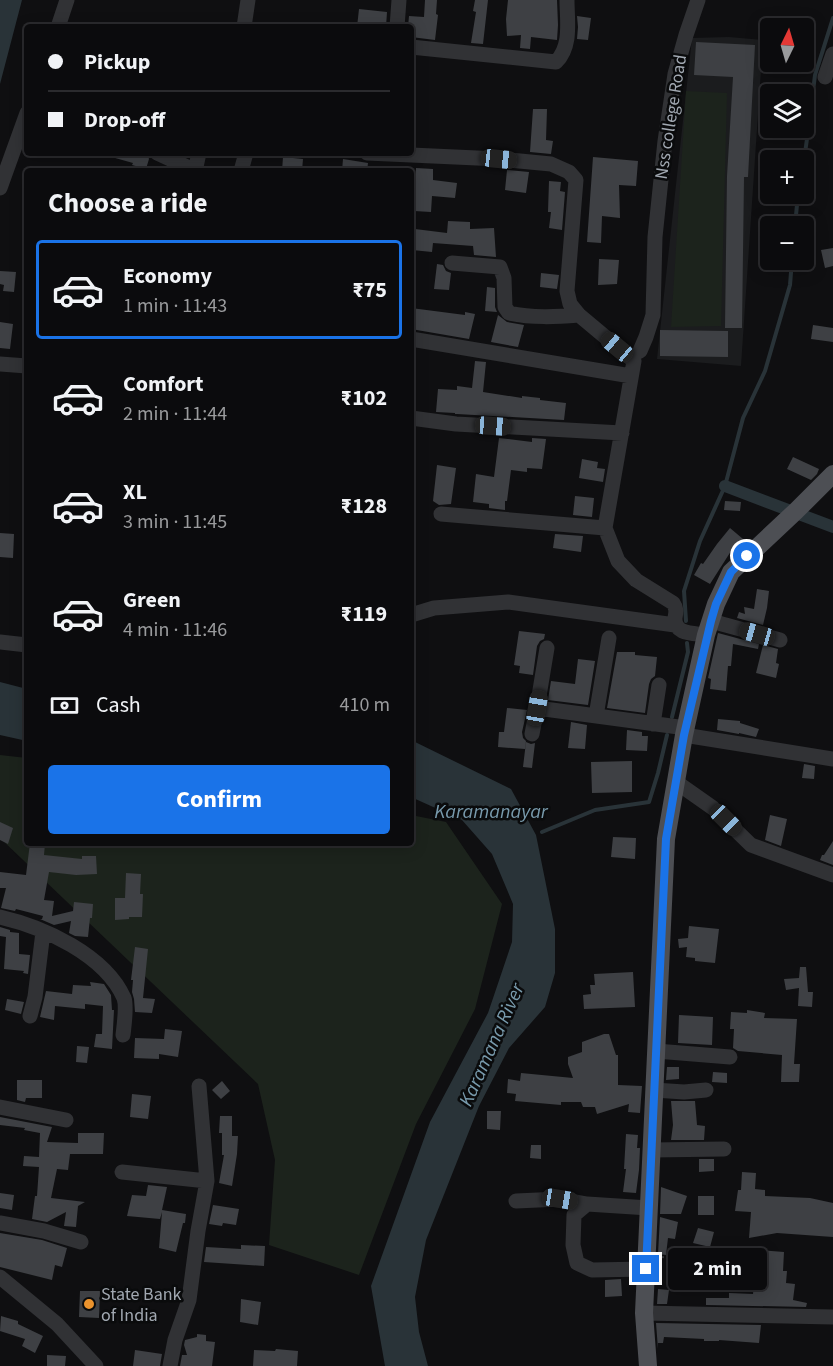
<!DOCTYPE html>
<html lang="en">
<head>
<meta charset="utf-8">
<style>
	:root { --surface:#0b0b0d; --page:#19191b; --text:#f1f3f6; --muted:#9a9b9d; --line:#2b2b2e; --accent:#1a73e8 }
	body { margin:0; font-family:"Source Sans 3",sans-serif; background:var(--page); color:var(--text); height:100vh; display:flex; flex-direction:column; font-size:22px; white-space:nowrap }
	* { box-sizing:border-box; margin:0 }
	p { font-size:20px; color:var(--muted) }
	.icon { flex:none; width:33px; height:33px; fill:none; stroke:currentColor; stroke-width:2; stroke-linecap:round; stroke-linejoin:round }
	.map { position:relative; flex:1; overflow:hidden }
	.drawer { position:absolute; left:24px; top:168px; width:390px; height:678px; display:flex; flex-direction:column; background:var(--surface); border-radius:6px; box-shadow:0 3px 15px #0003,0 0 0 2px var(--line) }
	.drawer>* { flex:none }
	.banner { position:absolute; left:24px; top:24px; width:390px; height:132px; border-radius:6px; box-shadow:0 3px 15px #0003,0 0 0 2px var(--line); display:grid; align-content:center; height:132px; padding:0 24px; background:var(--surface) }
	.needle { width:39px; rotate:5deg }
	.fabs { position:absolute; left:760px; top:18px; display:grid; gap:12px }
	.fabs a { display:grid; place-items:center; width:54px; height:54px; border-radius:6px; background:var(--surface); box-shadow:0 3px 15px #0003,0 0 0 2px var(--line); font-size:30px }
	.end { position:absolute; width:27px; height:27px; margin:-14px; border:8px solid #1a73e8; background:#fff; box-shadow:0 0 0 3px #fff }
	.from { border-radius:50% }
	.bubble { position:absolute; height:42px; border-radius:6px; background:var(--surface); box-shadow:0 3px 15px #0003,0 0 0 2px var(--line); font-size:20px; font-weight:700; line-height:42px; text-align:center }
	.car { position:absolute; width:18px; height:36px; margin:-18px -9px; border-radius:8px; box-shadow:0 0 4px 2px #0007; background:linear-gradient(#222 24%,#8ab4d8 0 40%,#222 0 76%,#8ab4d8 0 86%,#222 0) }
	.banner b { display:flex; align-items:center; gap:21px; height:57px; font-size:22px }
	.banner b+b { border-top:2px solid var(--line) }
	.banner i { width:15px; height:15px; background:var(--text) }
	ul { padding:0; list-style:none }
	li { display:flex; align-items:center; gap:18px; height:99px; margin:0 12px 9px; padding:0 12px; border:3px solid transparent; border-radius:6px }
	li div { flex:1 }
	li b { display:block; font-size:22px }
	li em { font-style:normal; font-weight:700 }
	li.active { border-color:var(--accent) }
	li>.icon { width:54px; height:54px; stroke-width:1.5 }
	h2 { padding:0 24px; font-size:27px; line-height:72px }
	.pay { display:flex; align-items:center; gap:15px; height:66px; padding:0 24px; font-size:22px }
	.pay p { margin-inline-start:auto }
	.action { display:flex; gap:12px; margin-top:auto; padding:12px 24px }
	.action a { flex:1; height:69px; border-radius:6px; background:var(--accent); color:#fff; font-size:24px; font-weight:700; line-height:69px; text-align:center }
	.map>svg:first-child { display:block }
</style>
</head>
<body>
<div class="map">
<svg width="833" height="1366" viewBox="0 0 833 1366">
	<rect width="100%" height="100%" fill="#0f0f11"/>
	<path fill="#1b1c1e" d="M729 37 763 40 741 366 657 359 692 38Z"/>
	<path fill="#1c231c" d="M686 91 727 93 721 326 671 327Z
		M0 755 27 758V843H411V815L446 822 502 904 475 1009 416 1124 359 1275 269 1245 275 1160 258 1084 0 838Z"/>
	<path fill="#293338" d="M0 0H22L0 84Z
		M0 682 27 689V741L0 735Z
		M411 740 511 789 536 835 555 929V973L545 1007 509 1048 479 1106 426 1240 415 1297 419 1332 428 1366H385L371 1286 430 1122 488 1013 512 942 513 904 492 854 462 820 411 797Z"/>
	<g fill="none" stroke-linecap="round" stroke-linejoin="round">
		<path stroke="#293338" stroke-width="4" d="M804 160 808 132 815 75 833 18
			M795 226 798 194
			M686 621 684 591 700 541 725 486 743 418 765 371 790 285 792 260
			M672 717 688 652 687 643
			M542 832 595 810 649 802 658 773 667 735"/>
		<path stroke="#293338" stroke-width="12" d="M725 486 833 527"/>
	</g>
	<path fill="#3e4044" d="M425 0H437L436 14 438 15 435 40 411 37V27H408L409 16 424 17Z
		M475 0H488L483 44 471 43 476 12 473 11Z
		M508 0H557L558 25 557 40 531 37 530 49 520 48 521 35 507 36 506 19Z
		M359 9 387 12 386 27H357Z
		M577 16 591 18 588 40 577 39 578 27Z
		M696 42 755 45 748 177H744L742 328H725L727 176 733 77 694 75Z
		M533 109H547L546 140 553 141 551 154 530 152Z
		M108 153H147L149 159 146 169 132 165 133 163 108 156Z
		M283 157 303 159 302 171H282Z
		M593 157 638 161 636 186 619 185 620 218 602 216 601 243 587 242Z
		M343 159 368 163 367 171H342Z
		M416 168 433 169V180L457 183 455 198 432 196 431 212 414 211Z
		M507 170 529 172 526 193 505 190Z
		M549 181 561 182 560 191 565 192 562 230 549 228 551 212H548Z
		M448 221 470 222V229L494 228 496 257 474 255 473 246 433 243 432 252 412 250 415 229 447 233Z
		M833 248V266L825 268 821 250Z
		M599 259 619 260 617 284 598 285Z
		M437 264 443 265 446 271 451 273 449 290 434 289Z
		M0 271 16 272 14 292 3 291 4 285 0 284Z
		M541 273 559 275 557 289 540 287Z
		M487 287 495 288V307L497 312 485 311Z
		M411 308 465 315V312L475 314 469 339 411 329Z
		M498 315 507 322 524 325 518 347 491 342Z
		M0 322 13 324 10 349 0 348Z
		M813 325 833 328V342L811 339Z
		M660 330 728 331V357L660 356Z
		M475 361 486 362 483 392 522 398V396L540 398V400L566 403 564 420 457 414H455V413L436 412 438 389 457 390V386L472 388Z
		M499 438 532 442V438L546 439 542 469 527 468V472L511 470 507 501H505V510L489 508V504L473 502 476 474 494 477Z
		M793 457 819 469 817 474 811 480 787 469Z
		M582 459 598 462 597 468 605 469 603 482 579 478Z
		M437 465 456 468 451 504 439 505 433 501Z
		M575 496 594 498 592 517 573 515Z
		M725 501 741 502 740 511 724 510Z
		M730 528 743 539 735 549 733 548 710 584 694 575 701 563 703 564 717 544Z
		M0 533 14 534 13 558 0 557Z
		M555 534 583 536 581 552 553 548Z
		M757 589 769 591 767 608 763 625 737 618 739 612 745 614 744 607 754 609Z
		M519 631 545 634 544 639 540 641 537 646 533 675 519 673 520 666 514 665Z
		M718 633 759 644 758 649 733 644 731 666H728L726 691 710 689 711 679 708 678Z
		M763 645 778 649 776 663 779 664 776 678 756 673Z
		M617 652H635V655L657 657 655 676 651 679 649 684 645 713 607 708Z
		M578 659 595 661 588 705 548 700 551 681 575 684Z
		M507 708 527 710 522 732 523 738 526 741 525 749 498 747 499 732H504Z
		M718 719 740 721V723L759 729 756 737 739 733V734L717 730Z
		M571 722 587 725 585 749 568 748Z
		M627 730 642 732V736H648L647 751 626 750Z
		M526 742 531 744 535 743 532 768 523 767Z
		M632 761V792L592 793 591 762Z
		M804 764 815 766 814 779 802 778Z
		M770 815 787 819 781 846 765 840Z
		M0 822 13 828 8 844 0 840Z
		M613 837 636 838 635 859 611 857Z
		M833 841V865L820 860 822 855H824Z
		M30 843 45 844 44 855 82 859V856H96L97 874 76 875 49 872 44 900 54 901 52 916 73 911 74 902 93 904 92 918H90L88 937 75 936 69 933 71 921 54 925 40 919H42L43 916 16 909 15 911 1 908 6 888H0V872L26 875Z
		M126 873 141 874 140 894H143L142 917H129V919L115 920V898H125Z
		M689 926 719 929 715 963 695 961V958L686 957 687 947 679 948 678 939 688 938Z
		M0 927 10 930V932L19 933V954L30 955 28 974 23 973 24 971 4 969 6 937 0 936Z
		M135 947 148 949 143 998 155 999 152 1013 135 1012 134 999 132 992 133 980H131Z
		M800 967H806L808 992H813L812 1007 798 1006 799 988 786 990 784 979 799 978Z
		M633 972 635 1007 584 1009 583 995 591 994 590 985H595L594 974Z
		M90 982 104 984 111 995 112 1010H114L112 1049 94 1047 96 1034H102L103 1006 85 1004V1009L55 1006 54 1020 40 1017 46 991 72 994 73 985 91 986Z
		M7 999 24 1002 21 1014 5 1010Z
		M747 1010 765 1013 764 1018 797 1019 794 1064H800L799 1082H781L782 1055 738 1051 733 1048 734 1029H730L731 1012 747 1013Z
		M679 1015 713 1017 712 1045 678 1043Z
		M165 1029 182 1031 178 1057 159 1054V1059L134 1058 135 1038 164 1039Z
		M604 1034H609L616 1055H618V1085L642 1086 640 1113 628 1112 629 1104 597 1114 595 1107H583L581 1102H561V1105L515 1101 516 1094 507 1093 508 1079 520 1081 521 1073 573 1078 568 1064V1057L582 1052V1042Z
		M77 1046 89 1047 87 1063 76 1062Z
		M667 1067H679V1079L666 1080Z
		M713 1072 727 1073V1083L712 1082Z
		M17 1080H42V1098H26L25 1102 17 1100Z
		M222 1081 230 1091 221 1099 212 1090Z
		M132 1094 151 1096 148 1119 130 1117Z
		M671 1101H695L697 1125 705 1126 704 1140H671L673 1125Z
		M487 1111H501L500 1130 487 1129Z
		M220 1116H232V1136H238L237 1154 232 1186 219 1183 224 1155H222V1133H219Z
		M0 1117 52 1127 47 1142 78 1143V1133H104L103 1154H70L68 1170 57 1169 51 1198 85 1202 78 1206 76 1227 64 1226 66 1212 47 1222 32 1219 35 1196H37L39 1167 23 1166 24 1156 39 1157 40 1133 24 1130 25 1128 0 1125Z
		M626 1134 638 1135 637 1148H640L639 1170 636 1193 623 1192 626 1169H624Z
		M531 1145H541V1159L530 1158Z
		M699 1159H714V1171L699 1172Z
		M742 1172 756 1173 755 1189 765 1190V1196L810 1198 833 1203V1237L777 1233 749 1238 751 1212 735 1211 738 1190H741Z
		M148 1185 167 1187 162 1210 186 1214 185 1223H183L176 1252 159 1248 162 1212 160 1219 127 1216 132 1195 146 1196Z
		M661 1187 687 1196 681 1214H660Z
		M0 1193 14 1195 12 1210 0 1208Z
		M698 1196H714V1215H698Z
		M213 1205 239 1209 236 1225 223 1223 222 1226 209 1224Z
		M660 1217 678 1222 675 1239 668 1238 666 1255 658 1254Z
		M698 1228 714 1232 710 1247 693 1243Z
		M0 1233 42 1240 67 1248 62 1267 55 1265 52 1280 0 1267Z
		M241 1245 265 1246 264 1266 204 1262 206 1247 241 1249Z
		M757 1250 784 1252 783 1271H787L786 1283 795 1284 793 1300 807 1303 806 1307 706 1305V1298H729V1293L753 1294Z
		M621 1279 622 1296 605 1297V1280Z
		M658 1289 669 1290 667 1304H657Z
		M80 1291H100L99 1318 79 1317Z
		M241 1299 261 1302 258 1325 240 1322Z
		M1 1316 18 1321V1324L43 1336 35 1353 22 1346 25 1339 0 1331Z
		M656 1323 761 1325 759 1343 719 1340V1341H704V1339L664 1337 663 1343H658V1349Z
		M197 1334 206 1335V1341L215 1342 212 1366H180L182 1355H187L184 1345 185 1340 197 1337Z
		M276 1349 298 1351 297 1366H253L254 1350 275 1351Z
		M135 1350 162 1354 160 1366H133Z
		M47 1355 66 1356 65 1366H47Z"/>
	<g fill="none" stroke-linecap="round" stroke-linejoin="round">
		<path stroke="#37393c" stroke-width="2" stroke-dasharray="3 4.5" stroke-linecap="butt" d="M661 1257 717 1260"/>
		<path stroke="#313235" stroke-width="15" d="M58 27 67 0
			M244 27 248 0
			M397 27 399 0
			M411 47 556 62C572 46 567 21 567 0
			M825 77 833 54
			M157 153 196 171
			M367 153 499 159 551 164 569 172 576 180 567 291 570 304 579 315 634 361 605 528 618 561 636 580 673 603C677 609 676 612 675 618 674 635 694 633 706 635
			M195 171 199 153
			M241 171 246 153
			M0 188 27 113
			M452 263 500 267 504 278 505 307 509 313C533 318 555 317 579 315
			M411 339 631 376
			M640 351 646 337 653 315 655 237 665 141 675 74 686 35 698 0
			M0 364 27 366
			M411 418 456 424 622 433
			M441 514 605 528
			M411 615 434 608 508 602 675 625
			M711 621 780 640
			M0 642 27 645
			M537 708 547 648
			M596 716 609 638
			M653 724 659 685
			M532 734 537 708 686 728
			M684 735 833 759
			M676 782 713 808 751 845 833 875
			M0 917C44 927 105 955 124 998 127 1006 124 1026 123 1035
			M30 1016 35 997 43 932
			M656 1051 730 1057
			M654 1090 684 1092 706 1090
			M0 1107 66 1120
			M652 1150 724 1149
			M122 1172 207 1181
			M516 1201 560 1199 587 1204
			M0 1223 44 1231 81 1242
			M646 1269 592 1270 577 1263 573 1245 574 1215 587 1204 649 1208
			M0 1277 57 1324 96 1366
			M644 1313 833 1317
			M170 1366 175 1340 189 1300 198 1231 207 1181 199 1086"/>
		<path stroke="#4d4f54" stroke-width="18" d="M648 1366 644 1313 666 839 684 735 706 635 716 604 731 572 796 511 833 474"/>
	</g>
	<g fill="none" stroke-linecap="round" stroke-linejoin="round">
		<path stroke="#1a73e8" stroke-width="8" d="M646 1269 666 839 684 735 711 621 716 604 731 572 747 556"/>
	</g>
	<circle fill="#eb932d" stroke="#0a0b0c" stroke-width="2" cx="89" cy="1304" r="6"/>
	<g text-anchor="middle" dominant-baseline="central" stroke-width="5" stroke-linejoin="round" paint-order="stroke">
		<g font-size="18" fill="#a1a8b1" stroke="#0a0b0c">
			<text transform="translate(671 117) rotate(-81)">Nss college Road</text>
		</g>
		<g font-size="18" fill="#a1a8b1" stroke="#0a0b0c" text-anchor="start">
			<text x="101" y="1294">State Bank<tspan x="101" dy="21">of India</tspan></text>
		</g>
		<g font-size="20" font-style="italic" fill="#789aac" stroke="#0a0b0c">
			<text x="491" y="812">Karamanayar</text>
			<text transform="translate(492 1045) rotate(-66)">Karamana River</text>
		</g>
	</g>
</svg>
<div class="fabs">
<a><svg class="needle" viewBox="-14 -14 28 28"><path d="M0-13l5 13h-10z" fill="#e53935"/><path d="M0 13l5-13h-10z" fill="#9a9b9d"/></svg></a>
<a><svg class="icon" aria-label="layers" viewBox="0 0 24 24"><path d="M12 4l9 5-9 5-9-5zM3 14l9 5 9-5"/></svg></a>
<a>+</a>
<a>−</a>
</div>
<i class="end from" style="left:747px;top:556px"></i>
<i class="end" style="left:646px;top:1269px"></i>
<div class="bubble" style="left:668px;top:1248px;width:99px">2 min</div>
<i class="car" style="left:499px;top:159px;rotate:96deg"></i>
<i class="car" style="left:617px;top:347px;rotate:310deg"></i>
<i class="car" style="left:493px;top:426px;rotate:94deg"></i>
<i class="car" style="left:757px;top:634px;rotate:286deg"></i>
<i class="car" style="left:537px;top:708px;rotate:10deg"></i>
<i class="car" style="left:726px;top:820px;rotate:135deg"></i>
<i class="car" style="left:560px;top:1199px;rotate:99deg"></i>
<div class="banner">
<b><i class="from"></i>Pickup</b>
<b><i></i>Drop-off</b>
</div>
<section class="drawer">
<h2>Choose a ride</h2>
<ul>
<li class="active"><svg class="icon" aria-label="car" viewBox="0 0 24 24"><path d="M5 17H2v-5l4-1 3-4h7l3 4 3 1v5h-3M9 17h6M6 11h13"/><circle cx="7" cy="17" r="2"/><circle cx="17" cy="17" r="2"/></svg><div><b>Economy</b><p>1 min · 11:43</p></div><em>₹75</em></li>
<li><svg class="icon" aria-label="car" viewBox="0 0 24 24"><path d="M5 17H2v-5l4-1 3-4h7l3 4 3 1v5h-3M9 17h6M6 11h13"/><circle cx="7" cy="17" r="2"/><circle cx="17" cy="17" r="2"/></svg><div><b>Comfort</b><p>2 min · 11:44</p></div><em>₹102</em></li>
<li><svg class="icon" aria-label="car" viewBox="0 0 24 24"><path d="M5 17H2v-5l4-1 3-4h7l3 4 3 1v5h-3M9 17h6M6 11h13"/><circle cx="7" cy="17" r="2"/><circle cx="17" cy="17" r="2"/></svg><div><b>XL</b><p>3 min · 11:45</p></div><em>₹128</em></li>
<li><svg class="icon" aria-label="car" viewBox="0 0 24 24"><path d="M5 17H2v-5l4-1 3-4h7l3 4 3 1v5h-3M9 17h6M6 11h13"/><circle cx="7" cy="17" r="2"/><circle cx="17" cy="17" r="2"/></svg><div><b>Green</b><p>4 min · 11:46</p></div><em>₹119</em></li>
</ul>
<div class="pay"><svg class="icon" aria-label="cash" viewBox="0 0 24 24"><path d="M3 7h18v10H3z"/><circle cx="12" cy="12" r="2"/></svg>Cash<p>410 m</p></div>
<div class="action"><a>Confirm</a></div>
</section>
</div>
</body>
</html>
